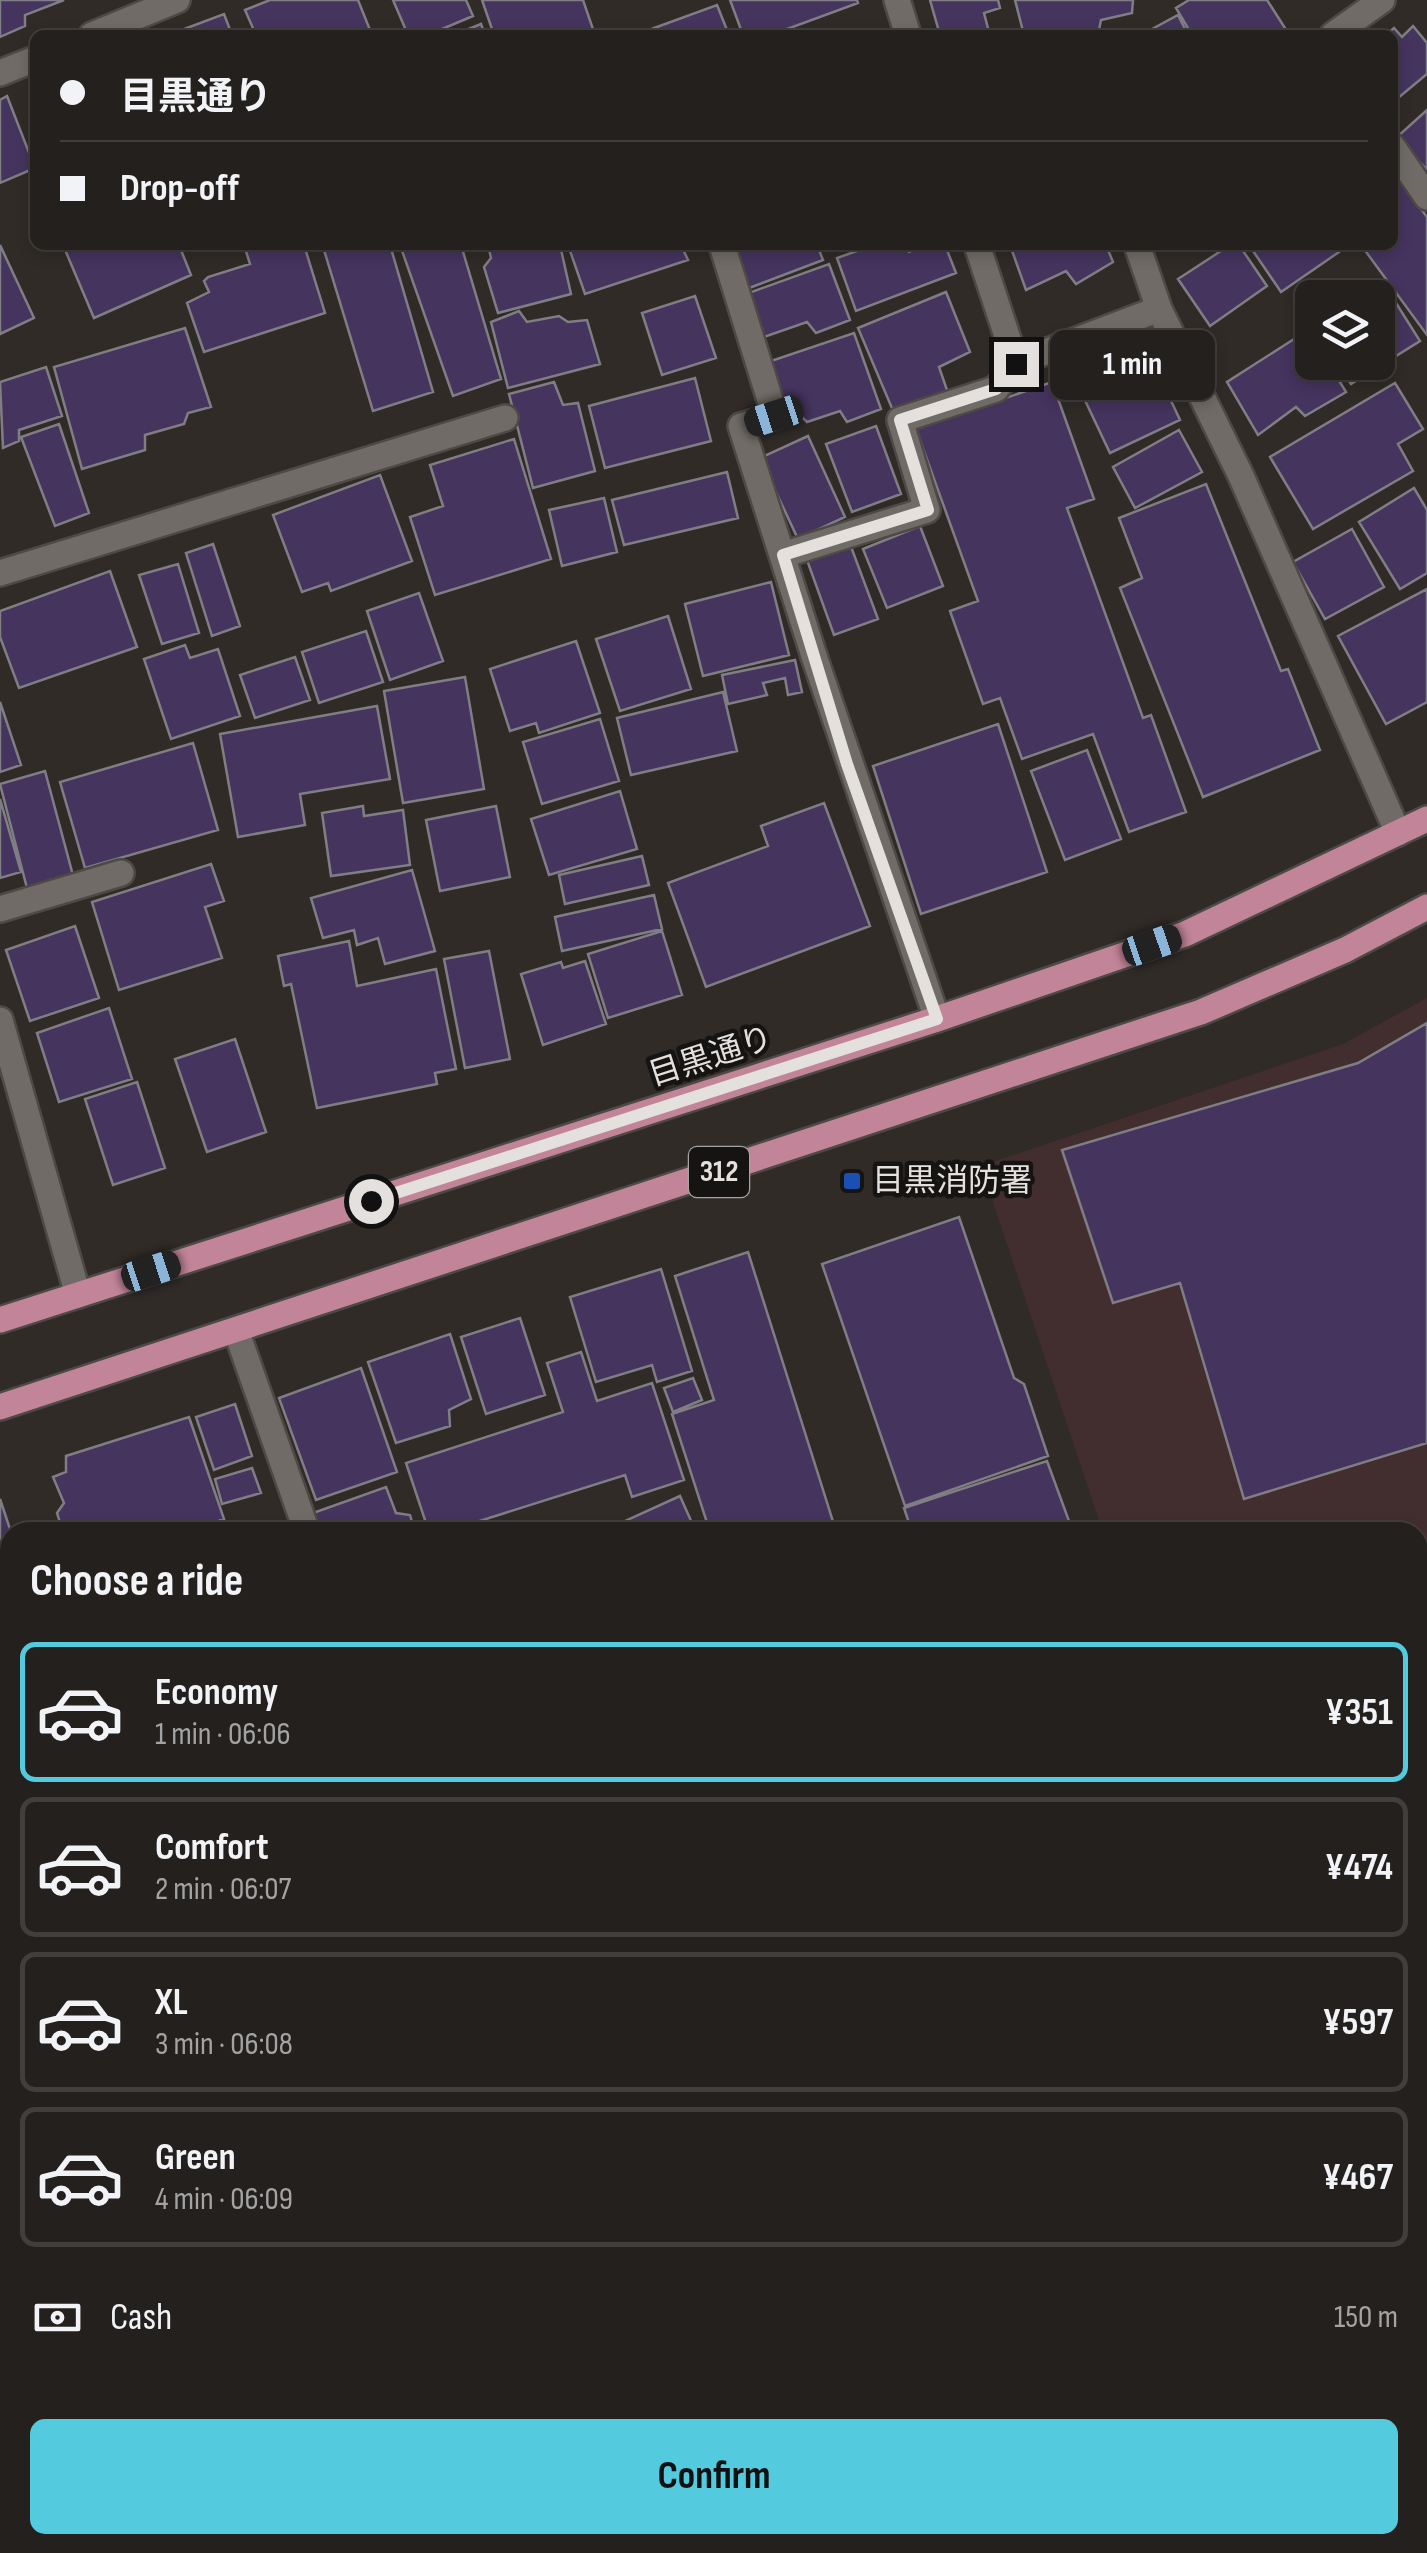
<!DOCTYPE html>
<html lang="en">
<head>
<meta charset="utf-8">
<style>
	:root { --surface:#24201d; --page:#302d2a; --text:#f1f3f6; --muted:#a3a3a4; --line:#413e3b; --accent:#54cade }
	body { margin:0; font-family:"Sofia Sans Condensed","Noto Sans JP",sans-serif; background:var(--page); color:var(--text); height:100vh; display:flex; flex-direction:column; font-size:38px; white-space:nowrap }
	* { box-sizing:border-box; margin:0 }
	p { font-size:32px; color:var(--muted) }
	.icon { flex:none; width:55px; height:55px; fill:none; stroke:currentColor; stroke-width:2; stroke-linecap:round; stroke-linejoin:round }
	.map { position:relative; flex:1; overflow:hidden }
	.side { position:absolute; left:0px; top:1522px; width:1428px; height:1032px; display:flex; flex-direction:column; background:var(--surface); border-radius:30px 30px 0 0; box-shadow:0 5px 15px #0003,0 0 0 2px var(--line) }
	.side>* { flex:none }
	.banner { position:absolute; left:30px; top:30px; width:1368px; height:220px; border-radius:15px; box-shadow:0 5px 15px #0003,0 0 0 2px var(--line); display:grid; align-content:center; height:220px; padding:0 30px; background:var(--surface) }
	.fabs { position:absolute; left:1295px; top:280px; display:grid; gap:20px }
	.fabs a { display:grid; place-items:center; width:100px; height:100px; border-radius:15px; background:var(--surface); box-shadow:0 5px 15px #0003,0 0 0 2px var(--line); font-size:50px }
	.end { position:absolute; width:45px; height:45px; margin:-22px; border:12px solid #e3e0dd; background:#111; box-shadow:0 0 0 5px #111 }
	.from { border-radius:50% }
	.bubble { position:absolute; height:70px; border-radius:15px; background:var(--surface); box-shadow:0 5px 15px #0003,0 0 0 2px var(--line); font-size:32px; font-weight:700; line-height:70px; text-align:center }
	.car { position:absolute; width:30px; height:60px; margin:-30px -15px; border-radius:12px; box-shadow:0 0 8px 2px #0007; background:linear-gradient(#222 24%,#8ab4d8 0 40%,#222 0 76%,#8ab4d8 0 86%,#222 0) }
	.banner b { display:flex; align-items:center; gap:35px; height:95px; font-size:38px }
	.banner b+b { border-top:2px solid var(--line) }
	.banner i { width:25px; height:25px; background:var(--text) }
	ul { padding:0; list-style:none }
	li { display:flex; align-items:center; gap:30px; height:140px; margin:0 20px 15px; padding:0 10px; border:5px solid var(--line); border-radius:15px }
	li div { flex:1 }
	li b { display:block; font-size:38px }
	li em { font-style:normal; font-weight:700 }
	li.selected { border-color:var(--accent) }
	li>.icon { width:90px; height:90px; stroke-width:1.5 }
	h2 { padding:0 30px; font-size:45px; line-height:120px }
	.pay { display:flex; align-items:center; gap:25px; height:110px; padding:0 30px; font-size:38px }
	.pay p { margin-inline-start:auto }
	.button { display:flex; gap:20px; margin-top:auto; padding:20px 30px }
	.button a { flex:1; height:115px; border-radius:15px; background:var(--accent); color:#111; font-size:40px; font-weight:700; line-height:115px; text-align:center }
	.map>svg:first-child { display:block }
</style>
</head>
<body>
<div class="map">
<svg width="1427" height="2553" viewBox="0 0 1427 2553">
	<rect width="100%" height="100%" fill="#302b27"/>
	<path fill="#422e2e" d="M1427 998V1635L1418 1638V1532H1103L981 1166 1343 1044Z"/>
	<path fill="#45345e" stroke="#807e85" stroke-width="2.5" d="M0 0H64L25 15V26L0 37Z
		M270 0H358L372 35H256L245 10Z
		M393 0H466L473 16 428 35H408Z
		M482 0H583L595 35H494Z
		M730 0H857L858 3 771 35H743Z
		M930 0H998L1000 8 984 13 989 32 940 35Z
		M1015 0H1133L1132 13 1101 20 1099 30 1079 35H1024Z
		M1189 0H1267L1285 28 1278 35H1192L1176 8Z
		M717 5 729 35H635Z
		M224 14 232 35H181L179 31Z
		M1178 15 1188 35H1141Z
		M481 24 485 35H454Z
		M1413 26 1427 43V74L1392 103V35H1386L1394 28 1402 37Z
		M7 96 35 168 0 183V100Z
		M1427 110V170L1397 137Z
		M1392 170 1427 217V335L1361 245H1392Z
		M0 245 34 318 0 334Z
		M63 245H179L191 275 94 318Z
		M244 245H304L325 313 204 352 187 303 209 292 204 281 208 277 250 264Z
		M337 245H390L433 392 373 411 324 250Z
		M400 245H461L501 379 453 396Z
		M488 245H560L571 294 498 313 484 267 491 258Z
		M568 245H681L688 260 585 294Z
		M734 245H817L823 260 744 290Z
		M874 245H905L909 252 925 245H945L956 273 856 311 837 258Z
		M1010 245H1106L1113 262 1076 284 1066 271 1026 290Z
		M1230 245H1239L1267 286 1210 326 1178 279Z
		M1249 245H1335L1339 252 1281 292Z
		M829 264 850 320 816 333 807 322 764 337 746 294Z
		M1384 284 1420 341 1351 384 1337 362H1378V298H1362Z
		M946 292 970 352 939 367 947 390 944 394 894 413 858 328Z
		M695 296 716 358 662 375 642 313Z
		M519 311 527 322 559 316 568 322 587 320 600 364 508 388 491 322Z
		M185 328 211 407 188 413 184 424 145 435V450L82 469 54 367Z
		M1308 330 1312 362H1328L1346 392 1305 416 1296 407 1258 435 1227 382Z
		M854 333 881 409 847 422 840 411 807 422 801 416 788 420 768 362Z
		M1143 341 1180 420 1110 453 1073 375Z
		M46 367 62 416 19 430V441L3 448 0 382Z
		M695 378 711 441 605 468 589 406Z
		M554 382 563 405 578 403 595 471 533 488 509 394Z
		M1052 382 1094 499 1067 508 1143 718 1151 715 1186 812 1129 832 1093 734 1022 759 1000 698 983 704 950 611 978 601 916 429Z
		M1395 383 1423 429 1398 444 1413 471 1313 529 1270 457Z
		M59 424 89 513 55 526 21 437Z
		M876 426 901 494 852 512 826 444Z
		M1179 430 1202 472 1135 508 1113 467Z
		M808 436 845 517 798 539 760 458Z
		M514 439 551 559 435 595 410 517 443 506 430 465Z
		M727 472 738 518 624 545 612 500Z
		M380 475 412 561 331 591 328 583 302 592 273 515Z
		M1206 484 1281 671 1288 669 1320 750 1203 797 1120 588 1142 578 1119 518Z
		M1414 488 1427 510V573L1400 589 1359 522Z
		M604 498 617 552 562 566 549 510Z
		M920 526 943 586 887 608 863 549Z
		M1352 529 1384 587 1325 619 1293 562Z
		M213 544 240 626 212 636 186 553Z
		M850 544 878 619 834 635 807 560Z
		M178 564 199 633 162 644 139 575Z
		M110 571 137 647 19 688 0 637V611Z
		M771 582 789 655 703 676 685 604Z
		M1427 589V702L1386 724 1338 636Z
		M419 593 443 661 390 680 367 611Z
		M668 616 691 689 620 711 596 639Z
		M366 631 383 682 319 703 302 652Z
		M576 641 600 713 539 733 536 723 510 731 490 669Z
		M185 645 190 658 218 649 240 716 171 739 144 659Z
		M295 657 310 700 255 718 240 675Z
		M795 660 802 692 788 695 785 678 763 683 767 695 728 704 722 675Z
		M465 677 484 789 403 803 384 691Z
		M723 692 737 751 631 775 617 718Z
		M0 702 21 765 0 772Z
		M377 706 390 779 300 794 305 825 238 837 220 734Z
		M600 719 619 781 542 804 523 742Z
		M998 724 1047 872 921 914 873 766Z
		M193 743 218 830 85 868 60 782Z
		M1087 750 1121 839 1065 860 1031 771Z
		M45 771 75 883 29 896 0 784Z
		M620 791 637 849 549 875 531 819Z
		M0 799 21 872 0 878Z
		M824 803 870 926 706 987 668 883 768 846 761 826Z
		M363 806 364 816 403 810 410 865 331 876 322 813Z
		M496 806 510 877 440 891 426 820Z
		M642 856 649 885 565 904 559 875Z
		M211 864 224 901 205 907 222 958 119 990 92 902Z
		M412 870 435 951 385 964 378 938 357 945 354 930 323 938 311 898Z
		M654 895 662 929 562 951 555 917Z
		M75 926 99 998 30 1021 6 950Z
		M662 931 682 995 608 1018 588 954Z
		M349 941 357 986 436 969 456 1069 435 1073 437 1084 317 1108 291 984 284 986 278 956Z
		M489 951 510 1059 465 1068 444 959Z
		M585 961 606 1024 543 1045 521 974 561 962 563 968Z
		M109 1008 132 1079 59 1102 37 1033Z
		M1427 1023V1443L1244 1499 1180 1283 1113 1303 1062 1150 1358 1063Z
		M235 1039 266 1132 207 1152 175 1059Z
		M137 1082 165 1168 113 1185 85 1099Z
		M959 1217 1014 1378 1024 1384 1048 1456 905 1506 822 1264Z
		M748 1252 836 1531 831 1532H710L672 1414 714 1400 675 1276Z
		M661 1269 692 1371 657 1382 652 1365 596 1382 570 1297Z
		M520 1318 545 1395 486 1414 461 1337Z
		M450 1334 471 1399 449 1410 450 1426 396 1443 368 1362Z
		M581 1352 597 1401 652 1383 684 1480 632 1497 625 1475 445 1532H429L406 1463 563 1412 547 1363Z
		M361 1368 397 1472 316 1500 279 1398Z
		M693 1378 702 1400 673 1412 664 1388Z
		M235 1404 252 1456 214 1470 196 1417Z
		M189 1417 224 1519 188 1532H63L57 1513 64 1503 53 1477 66 1472V1456Z
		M1047 1461 1073 1532H912L904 1508Z
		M252 1468 261 1493 222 1504 215 1479Z
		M386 1487 396 1513 410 1515 415 1532H320L313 1513Z
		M680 1496 696 1532H617L614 1526Z
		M0 1499 11 1532 3 1541 10 1584 0 1587Z
		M10 1606V1685L5 1668 0 1670V1609Z
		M10 1720V1783L0 1786V1724Z
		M1427 1724V1776L1418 1743V1727Z
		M1418 1780 1427 1812V1819L1418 1822Z
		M10 1796V1886L0 1889V1800Z
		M1427 1900V1978L1418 1981V1903Z
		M1427 2076V2164L1418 2167V2078Z
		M1427 2176V2238L1418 2240V2186Z
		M0 2216 10 2243V2253L0 2257Z
		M10 2272V2314L0 2318V2276Z
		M1427 2289V2341L1418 2308V2292Z
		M10 2324V2371L0 2375V2329Z
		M10 2373V2419L0 2423V2378Z
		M10 2423V2469L0 2474V2428Z
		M10 2486V2545H33L35 2553H0V2490Z
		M45 2545H106L109 2553H47Z
		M293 2545H377L379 2553H295Z
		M387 2545H534L537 2553H390Z
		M568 2545H608L611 2553H571Z
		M660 2545H699L702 2553H662Z
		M701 2545H741L744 2553H704Z
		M1219 2545 1225 2553H1182Z
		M1279 2545H1402L1404 2550 1280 2553Z"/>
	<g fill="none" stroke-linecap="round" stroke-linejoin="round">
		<defs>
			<path id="service" d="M897 0 908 35
				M92 35 177 0
				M1333 35 1382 0
				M0 73 35 59
				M1392 146 1427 197
				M722 245 775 416 741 426 814 656
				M977 245 1016 363 1159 309 1241 476 1398 833
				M1137 245 1159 309
				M783 555 927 510 900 420 996 389 1016 363
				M0 573 505 418
				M0 909 121 873
				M0 1020 78 1295
				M236 1330 307 1532
				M1248 2545 1250 2553"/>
			<path id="minor" d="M814 656 937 1019
				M0 2051 10 2074
				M1418 2054 1427 2051
				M1418 2440 1427 2478
				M155 2545 157 2553
				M1023 2553 1049 2545"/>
			<path id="tertiary" d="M1418 1687 1427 1684"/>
			<path id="primary" d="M0 1320 937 1019 1185 934 1427 819
				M0 1407 1201 1012 1345 950 1427 907"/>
		</defs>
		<use href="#service" stroke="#4d4945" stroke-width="30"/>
		<use href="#minor" stroke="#4d4945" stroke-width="30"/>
		<use href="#tertiary" stroke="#4d4945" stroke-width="30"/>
		<use href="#primary" stroke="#4d4945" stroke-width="30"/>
		<use href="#service" stroke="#706b66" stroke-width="25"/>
		<use href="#minor" stroke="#706b66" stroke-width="25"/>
		<use href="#tertiary" stroke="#706b66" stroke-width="25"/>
		<use href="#primary" stroke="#c28498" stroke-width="25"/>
	</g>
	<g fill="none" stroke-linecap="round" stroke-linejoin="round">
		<path stroke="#e3e0dd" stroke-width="12" d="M371 1201 937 1019 847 764 783 555 928 510 900 420 996 389 1016 364"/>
	</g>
	<rect fill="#1a4fb4" stroke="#161412" stroke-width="4" x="842" y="1171" width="20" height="20" rx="5"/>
	<g text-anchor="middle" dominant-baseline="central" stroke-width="9" stroke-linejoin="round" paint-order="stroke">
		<rect fill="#161412" stroke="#a6a3a0" stroke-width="2.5" x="689" y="1147" width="60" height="50" rx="8"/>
		<g font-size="30" font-weight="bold" fill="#e3e0dd">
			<text x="719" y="1172">312</text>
		</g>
		<g font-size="32" fill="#e3e0dd" stroke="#161412">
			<text transform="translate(711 1057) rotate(-18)">目黒通り</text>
		</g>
		<g font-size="32" fill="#e3e0dd" stroke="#161412" text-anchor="start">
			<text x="872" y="1181">目黒消防署</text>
		</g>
	</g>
</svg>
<div class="fabs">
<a><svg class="icon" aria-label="layers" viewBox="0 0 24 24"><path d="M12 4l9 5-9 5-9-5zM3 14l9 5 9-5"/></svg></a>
</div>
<i class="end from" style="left:371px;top:1201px"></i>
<i class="end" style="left:1016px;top:364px"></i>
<div class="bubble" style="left:1050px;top:330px;width:165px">1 min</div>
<i class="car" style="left:774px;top:416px;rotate:252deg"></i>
<i class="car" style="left:1152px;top:945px;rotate:71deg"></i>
<i class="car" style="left:151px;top:1271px;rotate:72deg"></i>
<div class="banner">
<b><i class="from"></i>目黒通り</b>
<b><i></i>Drop-off</b>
</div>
<section class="side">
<h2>Choose a ride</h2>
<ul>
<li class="selected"><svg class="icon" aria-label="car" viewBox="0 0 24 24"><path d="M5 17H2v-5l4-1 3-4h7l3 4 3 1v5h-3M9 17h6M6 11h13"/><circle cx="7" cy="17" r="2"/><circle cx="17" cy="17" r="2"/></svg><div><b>Economy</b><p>1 min · 06:06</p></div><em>¥351</em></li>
<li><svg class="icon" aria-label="car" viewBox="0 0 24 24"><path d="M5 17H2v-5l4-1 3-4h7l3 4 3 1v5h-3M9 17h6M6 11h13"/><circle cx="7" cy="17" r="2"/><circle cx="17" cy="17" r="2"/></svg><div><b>Comfort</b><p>2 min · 06:07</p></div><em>¥474</em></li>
<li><svg class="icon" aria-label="car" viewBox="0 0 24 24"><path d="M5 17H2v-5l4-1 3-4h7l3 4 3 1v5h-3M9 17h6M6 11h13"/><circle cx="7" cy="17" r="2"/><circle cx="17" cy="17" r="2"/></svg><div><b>XL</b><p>3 min · 06:08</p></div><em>¥597</em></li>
<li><svg class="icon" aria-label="car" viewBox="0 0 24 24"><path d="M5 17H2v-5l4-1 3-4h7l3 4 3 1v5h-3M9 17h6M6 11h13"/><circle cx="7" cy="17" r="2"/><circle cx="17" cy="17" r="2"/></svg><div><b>Green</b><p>4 min · 06:09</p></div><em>¥467</em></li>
</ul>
<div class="pay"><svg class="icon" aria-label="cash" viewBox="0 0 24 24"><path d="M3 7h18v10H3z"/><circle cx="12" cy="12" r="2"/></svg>Cash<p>150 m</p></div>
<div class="button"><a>Confirm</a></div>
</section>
</div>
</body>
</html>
